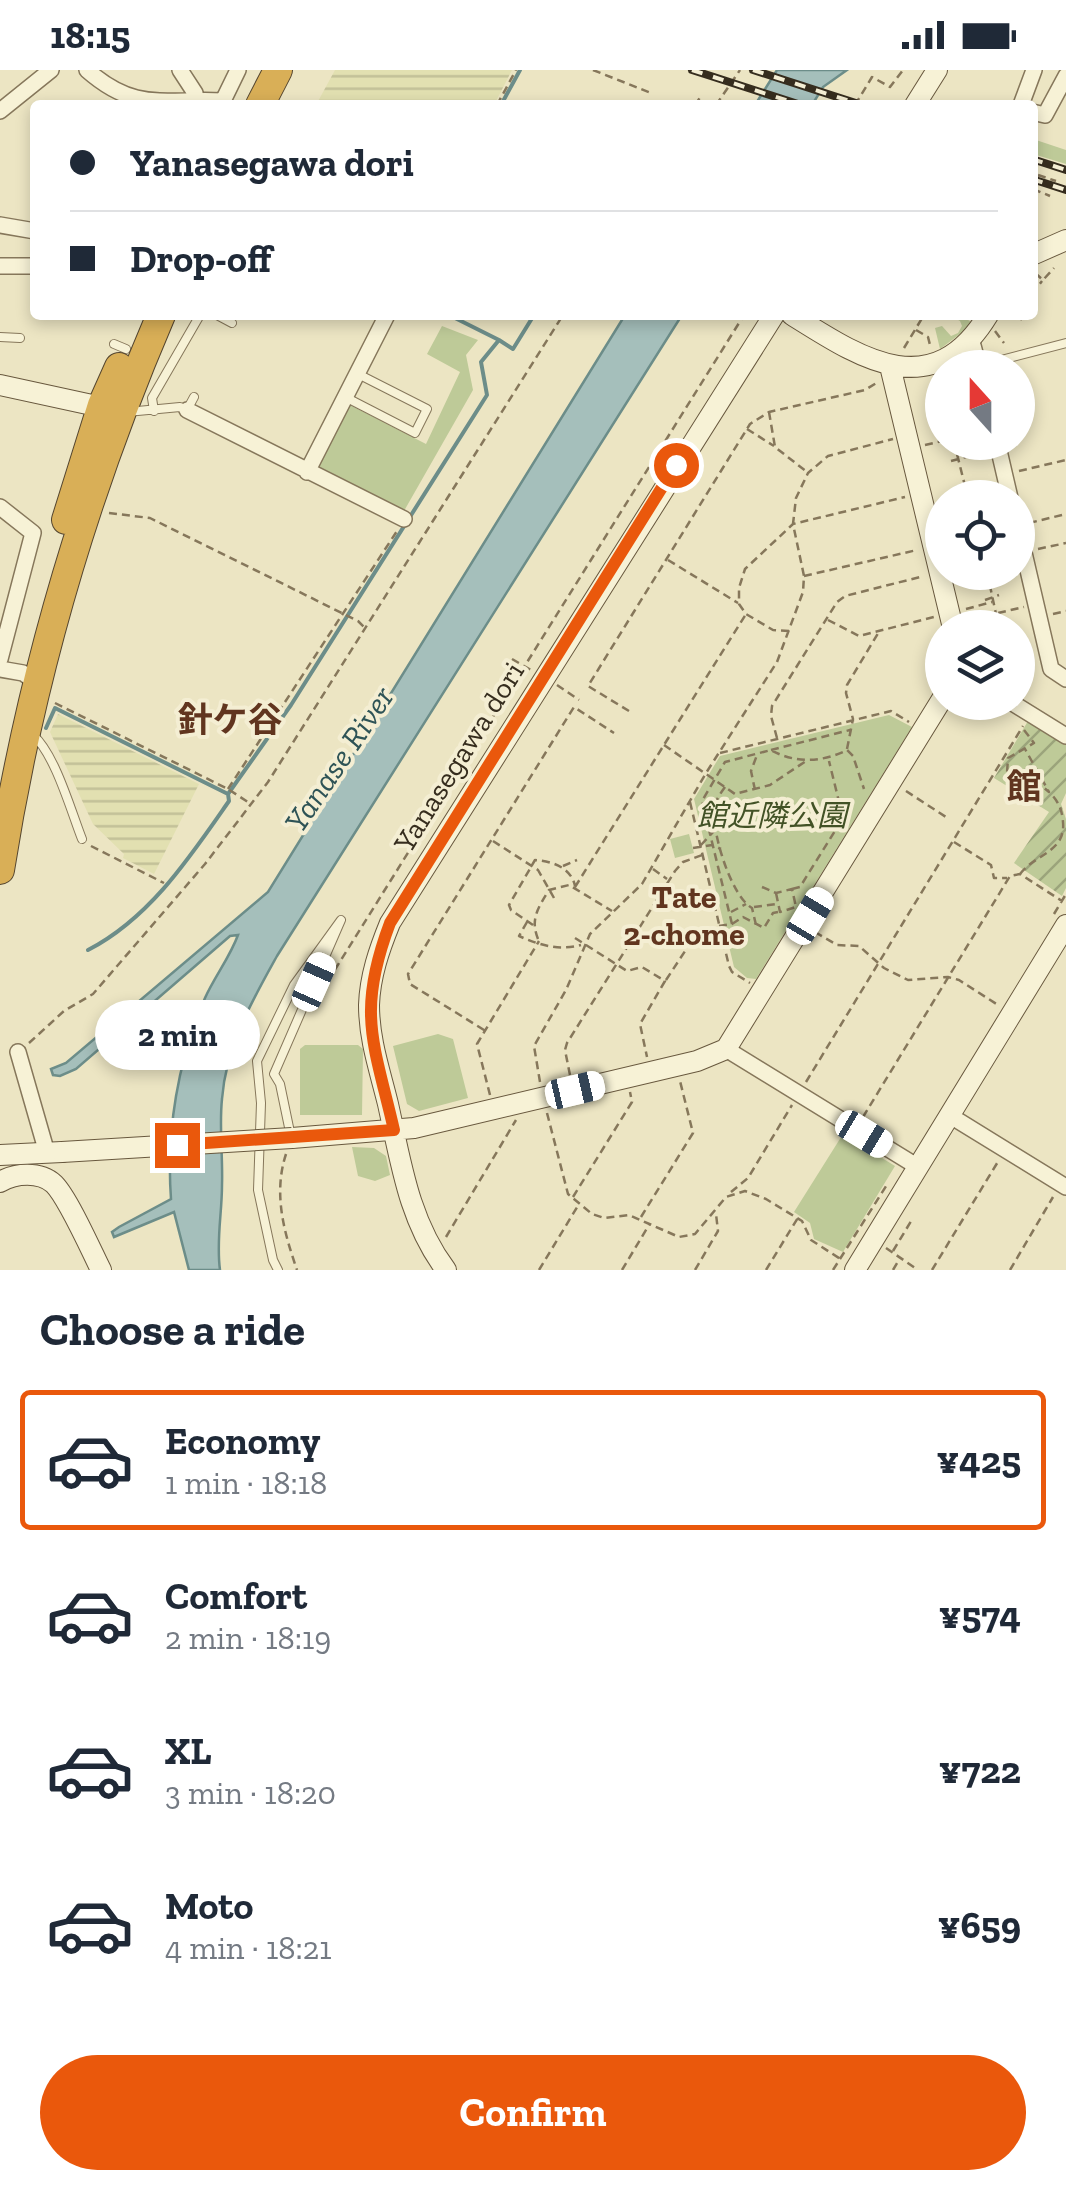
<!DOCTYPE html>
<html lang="en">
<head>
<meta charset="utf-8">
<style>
	:root { --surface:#fff; --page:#f2f2f3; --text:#1f2937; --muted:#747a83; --line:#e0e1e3; --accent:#ea580c }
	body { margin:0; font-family:"Zilla Slab","Noto Sans JP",serif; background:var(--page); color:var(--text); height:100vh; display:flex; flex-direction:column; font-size:38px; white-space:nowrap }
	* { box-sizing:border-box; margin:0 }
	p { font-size:32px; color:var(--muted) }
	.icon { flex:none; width:55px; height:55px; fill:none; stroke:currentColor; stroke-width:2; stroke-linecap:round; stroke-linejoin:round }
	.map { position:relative; height:1200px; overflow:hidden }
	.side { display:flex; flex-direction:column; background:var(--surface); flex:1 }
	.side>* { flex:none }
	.hud { position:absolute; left:30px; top:30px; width:1008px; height:220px; border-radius:10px; box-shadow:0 5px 15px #0003; display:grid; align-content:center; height:220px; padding:0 40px; background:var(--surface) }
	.needle { width:65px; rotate:339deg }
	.fabs { position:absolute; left:925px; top:280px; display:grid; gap:20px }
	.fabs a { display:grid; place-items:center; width:110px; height:110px; border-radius:50%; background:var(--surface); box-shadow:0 5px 15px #0003; font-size:50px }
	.end { position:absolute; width:45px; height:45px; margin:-22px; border:12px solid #ea580c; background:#fff; box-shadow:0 0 0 5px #fff }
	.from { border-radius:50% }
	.bubble { position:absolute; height:70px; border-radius:35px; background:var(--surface); box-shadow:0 5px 15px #0003; font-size:32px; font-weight:800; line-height:70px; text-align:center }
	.car { position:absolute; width:30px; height:60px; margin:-30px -15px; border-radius:12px; box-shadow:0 0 8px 2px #0007; background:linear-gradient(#fff 24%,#345 0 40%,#fff 0 76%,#345 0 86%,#fff 0) }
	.hud b { display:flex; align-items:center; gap:35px; height:95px; font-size:38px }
	.hud b+b { border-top:2px solid var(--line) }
	.hud i { width:25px; height:25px; background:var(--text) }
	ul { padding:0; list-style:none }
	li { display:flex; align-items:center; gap:30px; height:140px; margin:0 20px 15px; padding:0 20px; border:5px solid transparent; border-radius:10px }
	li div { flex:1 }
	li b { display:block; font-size:38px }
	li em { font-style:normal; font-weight:800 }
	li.selected { border-color:var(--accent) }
	li>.icon { width:90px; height:90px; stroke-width:1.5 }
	h2 { padding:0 40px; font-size:45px; line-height:120px }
	.action { display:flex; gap:20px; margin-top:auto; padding:20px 40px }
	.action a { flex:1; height:115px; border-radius:60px; background:var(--accent); color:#fff; font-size:40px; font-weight:800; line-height:115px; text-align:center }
	.status { display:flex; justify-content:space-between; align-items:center; height:70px; padding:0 50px; background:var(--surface); direction:ltr }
	.status svg { height:28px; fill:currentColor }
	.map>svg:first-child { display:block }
</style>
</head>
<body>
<div class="status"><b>18:15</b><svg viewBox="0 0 49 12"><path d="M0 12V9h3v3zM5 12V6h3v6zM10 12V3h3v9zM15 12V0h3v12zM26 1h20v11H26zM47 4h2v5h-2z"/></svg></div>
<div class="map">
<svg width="1066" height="1200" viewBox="0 0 1066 1200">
	<defs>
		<pattern id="farmland-rules" width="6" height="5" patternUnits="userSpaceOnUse" patternTransform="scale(2.5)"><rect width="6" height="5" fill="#e2e0b1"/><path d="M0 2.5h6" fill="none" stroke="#c2c098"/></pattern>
		<pattern id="garden-furrows" width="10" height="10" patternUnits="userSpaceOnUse" patternTransform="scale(2.5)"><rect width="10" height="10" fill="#beca98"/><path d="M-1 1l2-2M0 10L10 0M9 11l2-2" fill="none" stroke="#9ba47b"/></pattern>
	</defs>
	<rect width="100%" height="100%" fill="#ece5c3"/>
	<path fill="url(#farmland-rules)" d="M335 0H512L494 35H316Z
		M58 644 199 714 154 804 123 788 124 784 93 754 50 662Z"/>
	<path fill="#beca98" d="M1033 69 1066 80V94L1033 84Z
		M949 245H961L971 252 964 261 940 279 935 258 942 256 951 266 958 263 962 256 960 251Z
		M442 256 478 270 466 285 473 320 404 441 314 398 348 334 426 374 460 302 427 284Z
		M889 645 912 657 756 909 747 908 734 897 694 729 720 686Z
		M689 764 694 783 675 788 670 769Z
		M438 964 453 969 468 1028 419 1041 407 1034 393 976Z
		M305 975H358L363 979 362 1045H300V979Z
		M843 1064 895 1096 843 1182 814 1169 810 1153 794 1142Z
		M352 1077 374 1078 386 1086 390 1105 375 1111 358 1106Z"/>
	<path fill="url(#garden-furrows)" d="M1028 651 1066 675V723L1061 734 1066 749V818L1062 826 1014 793 1049 742 994 708Z"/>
	<path fill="#a5bfbb" stroke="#6c8d89" stroke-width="2.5" d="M777 0H847L823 17 812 35H755Z
		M625 245H682L277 886C252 931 226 976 222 1029 219 1057 223 1087 222 1115 222 1144 216 1171 220 1200H189L174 1142 114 1167 112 1162 119 1157 171 1129C166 1061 178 990 205 928 215 906 230 887 238 865L230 866 76 999 60 1006 53 1005 51 999 66 993 268 822Z"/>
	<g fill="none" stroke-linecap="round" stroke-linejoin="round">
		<path stroke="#6c8d89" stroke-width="4" d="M501 35 520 0
			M499 270 513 279 534 245
			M46 658 55 638 228 724 291 635 487 325 481 292 499 270 449 245
			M88 880C150 848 190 787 229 731L228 724"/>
		<defs>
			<path id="lane" d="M217 245 232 253
				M0 267 20 268
				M114 274 126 279
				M978 296 1066 273
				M347 328 415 363 427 339 358 304
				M154 341 152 328 200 245
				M127 342 180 337 187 340 194 327
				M33 665C55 684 71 741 82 769
				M278 1200 273 1190 258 1120 261 1033 257 991 294 915 341 850 274 1004 280 1014 291 1067"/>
			<path id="street" d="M87 0C136 43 164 28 223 31
				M180 0 195 23 196 31
				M221 35 238 0
				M1021 35 1034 0
				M0 41 51 0
				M1032 42 1045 45 1066 6
				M0 155 35 161
				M0 196H35
				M971 268 979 298
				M187 340 404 449
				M997 372 1010 428
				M307 402 387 245
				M0 437 33 463 0 589
				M1018 457 1051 599 1066 609
				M0 599 23 603 37 613
				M1011 632 1066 666
				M726 979 918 1097
				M18 982 47 1083
				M949 1045 1066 1117"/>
			<path id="secondary" d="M915 35 937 0
				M1032 185 1066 170
				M792 245C859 287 932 337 988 245
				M890 296 953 558
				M0 315 115 340
				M292 1068 414 1058 697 991 726 979 942 629
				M0 1085 62 1082
				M0 1112C15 1103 40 1101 54 1114 68 1128 91 1180 101 1200
				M446 1200C409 1151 401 1093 388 1034 380 1001 369 970 369 935 370 906 379 880 390 853L774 245
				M855 1200 1066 855"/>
			<path id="highway" d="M260 35 278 0
				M66 450 102 335 119 297
				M0 800C30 609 85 422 161 245"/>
		</defs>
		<use href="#lane" stroke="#86775b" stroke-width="10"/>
		<use href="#street" stroke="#86775b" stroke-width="18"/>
		<use href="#secondary" stroke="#68583e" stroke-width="22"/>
		<use href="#highway" stroke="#54452f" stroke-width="30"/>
		<path stroke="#86775b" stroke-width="2.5" stroke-dasharray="8 5" stroke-linecap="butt" d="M593 0 651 23
			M497 35 516 0
			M695 35 701 26
			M716 35 740 0
			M855 35 872 7 890 17 903 0
			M1038 105 1056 111
			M1032 108 1036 109 1039 103
			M1033 119 1050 126
			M1032 158 1035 160
			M1035 203 1043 210 1054 198
			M1032 224 1042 211
			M1019 246 1022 250
			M916 260 928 267 930 275
			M995 261 1004 273
			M904 278 924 245
			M941 307 938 311 942 327
			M769 342 775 377 807 402
			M747 359 774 376
			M954 372 968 428
			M925 375 942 371
			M958 379 984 373
			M1019 401 1066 390
			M109 443 150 448 358 551 364 557
			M1029 453 1066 444
			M1038 479 1066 473
			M668 490 738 533
			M987 502 999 558
			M804 506 917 480
			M966 539 992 532
			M998 543 1024 537
			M1053 544 1066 541
			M828 550 859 566 934 547
			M789 561 773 560 746 544 739 534V518L745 499 793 454 905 427
			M512 589 531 600
			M557 615 579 630
			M55 633 228 719 251 734
			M629 641 588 616 750 354 769 342 865 320 878 312
			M1024 660 1034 673 1008 688 1007 703 1012 707 1035 710 1049 722 1025 679
			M777 668 771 646 772 636 837 532 845 526 924 506
			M664 675 735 724 770 715 806 691
			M847 679 853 649 846 623 847 615 880 560
			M771 680 850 660
			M720 683 891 641 909 652
			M725 717C720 724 715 731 714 739 712 763 731 826 752 838L756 855
			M228 719 397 461
			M755 720 751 701 757 685
			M906 721 949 749
			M690 732 729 896 732 902 750 913
			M493 771 538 800 554 828
			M954 772 991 795 994 808H1007
			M701 775 716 759
			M91 776 164 813
			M693 778 712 775 721 779
			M563 796 577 790
			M653 799 667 809
			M1020 804C1035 784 1066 782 1063 752 1062 740 1059 732 1050 723
			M575 817 746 544
			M762 817 776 823 792 819 796 837 780 842 776 823
			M792 819 800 817 843 748 829 691
			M754 837 776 834
			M731 842 746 834
			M1054 844 1066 824
			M527 852 519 866C539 875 559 881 581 875
			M732 854 702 731 725 692 771 680C795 694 824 692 847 680L853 686 864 719
			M533 855 511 840 509 835 535 790C551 791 571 797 575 816
			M719 856 732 854 743 847 764 858 773 843 778 842
			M815 862 837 875 859 876 884 898 908 910 948 907 959 910 998 935
			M575 868 627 901 642 897 665 911 640 954 647 987
			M538 869C530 849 538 838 549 820L569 815 612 841
			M666 910 693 869 719 860
			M321 922 744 245
			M484 960 410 914 408 904 574 637 614 663
			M29 973 64 941 93 924 205 794 268 712 563 245
			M570 1005 565 980 567 973 675 801 683 792 702 785
			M540 1012 534 976 566 920 590 864 642 814 706 703 777 592 803 522 804 506 793 454 796 428 808 403 828 386 893 369
			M806 1012 1023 656
			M490 1025 477 974 539 871
			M547 1043 568 1124 592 1144 604 1148 629 1145 679 1167 695 1164 726 1127 745 1121 766 1129 802 1151 811 1170 842 1190
			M863 1047 1010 806 1020 804 1062 831
			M286 1084C273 1124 284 1162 297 1200
			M731 1122 748 1108 792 1035
			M573 1127 632 1032 630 1022
			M641 1147 693 1063 680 1011
			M446 1167 516 1050
			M886 1178 918 1200
			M893 1181 913 1148
			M539 1200 579 1134
			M622 1200 649 1155
			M695 1200 718 1161 716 1144
			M766 1200 799 1146
			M833 1200 888 1113
			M893 1200 900 1188
			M932 1200 999 1090
			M1010 1200 1053 1127"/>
		<use href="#lane" stroke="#f7f2d6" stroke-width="8"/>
		<use href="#street" stroke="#f7f2d6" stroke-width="15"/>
		<use href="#secondary" stroke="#f7f2d6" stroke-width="20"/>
		<use href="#highway" stroke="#d9af57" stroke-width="28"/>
		<defs>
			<path id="rail" d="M692 0 801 35
				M753 0 862 35
				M1032 89 1066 100
				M1032 109 1066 120"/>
		</defs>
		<use href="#rail" stroke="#362d1e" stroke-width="8"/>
		<use href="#rail" stroke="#f4eed3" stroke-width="4" stroke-dasharray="11" stroke-linecap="butt"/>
		<defs>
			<path id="secondary-bridge" d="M62 1082 292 1068"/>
		</defs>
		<use href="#secondary-bridge" stroke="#68583e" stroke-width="22" stroke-linecap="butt"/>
		<path stroke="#86775b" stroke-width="2.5" stroke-dasharray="8 5" stroke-linecap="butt" d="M951 391 966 387
			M985 530 999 525"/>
		<use href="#secondary-bridge" stroke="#f7f2d6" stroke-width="20"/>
	</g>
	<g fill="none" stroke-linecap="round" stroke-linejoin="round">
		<path stroke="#ea580c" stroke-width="12" d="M177 1075 394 1060C374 973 356 943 390 853L676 395"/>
	</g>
	<g text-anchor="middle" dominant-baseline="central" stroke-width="8" stroke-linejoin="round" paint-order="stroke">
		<g font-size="30" fill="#362d1e" stroke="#f4eed3">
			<text transform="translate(459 687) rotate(-58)">Yanasegawa dori</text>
		</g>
		<g font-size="30" font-style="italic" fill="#425226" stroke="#f4eed3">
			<text x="772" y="746">館近隣公園</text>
		</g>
		<g font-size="32" font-style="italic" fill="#2e5356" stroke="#f4eed3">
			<text transform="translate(339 689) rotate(-56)">Yanase River</text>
		</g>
		<g font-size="32" font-weight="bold" fill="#61351f" stroke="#f4eed3">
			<text x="684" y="827">Tate<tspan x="684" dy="37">2-chome</tspan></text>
		</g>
		<g font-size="35" font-weight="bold" fill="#61351f" stroke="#f4eed3">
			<text x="230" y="650">針ケ谷</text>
			<text x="1024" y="717">館</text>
		</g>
	</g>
</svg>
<div class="fabs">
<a><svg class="needle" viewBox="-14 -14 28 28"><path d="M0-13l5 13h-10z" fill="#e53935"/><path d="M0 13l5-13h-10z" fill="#747a83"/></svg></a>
<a><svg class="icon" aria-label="locate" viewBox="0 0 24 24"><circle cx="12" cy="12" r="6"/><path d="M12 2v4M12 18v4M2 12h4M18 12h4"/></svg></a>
<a><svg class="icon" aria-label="layers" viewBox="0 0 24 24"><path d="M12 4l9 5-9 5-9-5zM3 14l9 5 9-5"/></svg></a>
</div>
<i class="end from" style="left:676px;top:395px"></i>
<i class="end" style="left:177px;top:1075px"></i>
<div class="bubble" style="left:95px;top:930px;width:165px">2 min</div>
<i class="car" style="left:810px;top:846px;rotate:31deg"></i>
<i class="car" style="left:314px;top:912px;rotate:24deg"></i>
<i class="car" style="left:575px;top:1020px;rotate:77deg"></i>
<i class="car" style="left:864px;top:1064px;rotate:121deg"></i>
<div class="hud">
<b><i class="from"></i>Yanasegawa dori</b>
<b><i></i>Drop-off</b>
</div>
</div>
<section class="side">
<h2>Choose a ride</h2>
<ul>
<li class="selected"><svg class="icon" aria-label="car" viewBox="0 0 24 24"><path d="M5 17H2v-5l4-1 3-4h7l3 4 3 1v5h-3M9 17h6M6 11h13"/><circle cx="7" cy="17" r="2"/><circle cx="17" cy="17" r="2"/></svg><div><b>Economy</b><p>1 min · 18:18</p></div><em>¥425</em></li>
<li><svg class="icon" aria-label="car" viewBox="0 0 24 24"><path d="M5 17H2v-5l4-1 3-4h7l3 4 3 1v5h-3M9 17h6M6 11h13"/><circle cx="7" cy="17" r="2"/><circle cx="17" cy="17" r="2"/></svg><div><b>Comfort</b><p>2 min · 18:19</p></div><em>¥574</em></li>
<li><svg class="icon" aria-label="car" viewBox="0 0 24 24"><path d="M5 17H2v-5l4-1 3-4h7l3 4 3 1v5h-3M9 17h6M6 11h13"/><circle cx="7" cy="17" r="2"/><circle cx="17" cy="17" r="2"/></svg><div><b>XL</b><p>3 min · 18:20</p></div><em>¥722</em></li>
<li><svg class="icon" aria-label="car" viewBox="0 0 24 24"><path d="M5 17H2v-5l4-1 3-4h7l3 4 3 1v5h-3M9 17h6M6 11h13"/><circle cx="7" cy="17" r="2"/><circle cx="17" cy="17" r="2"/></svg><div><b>Moto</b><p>4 min · 18:21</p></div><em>¥659</em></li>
</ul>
<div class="action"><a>Confirm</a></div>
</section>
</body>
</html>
